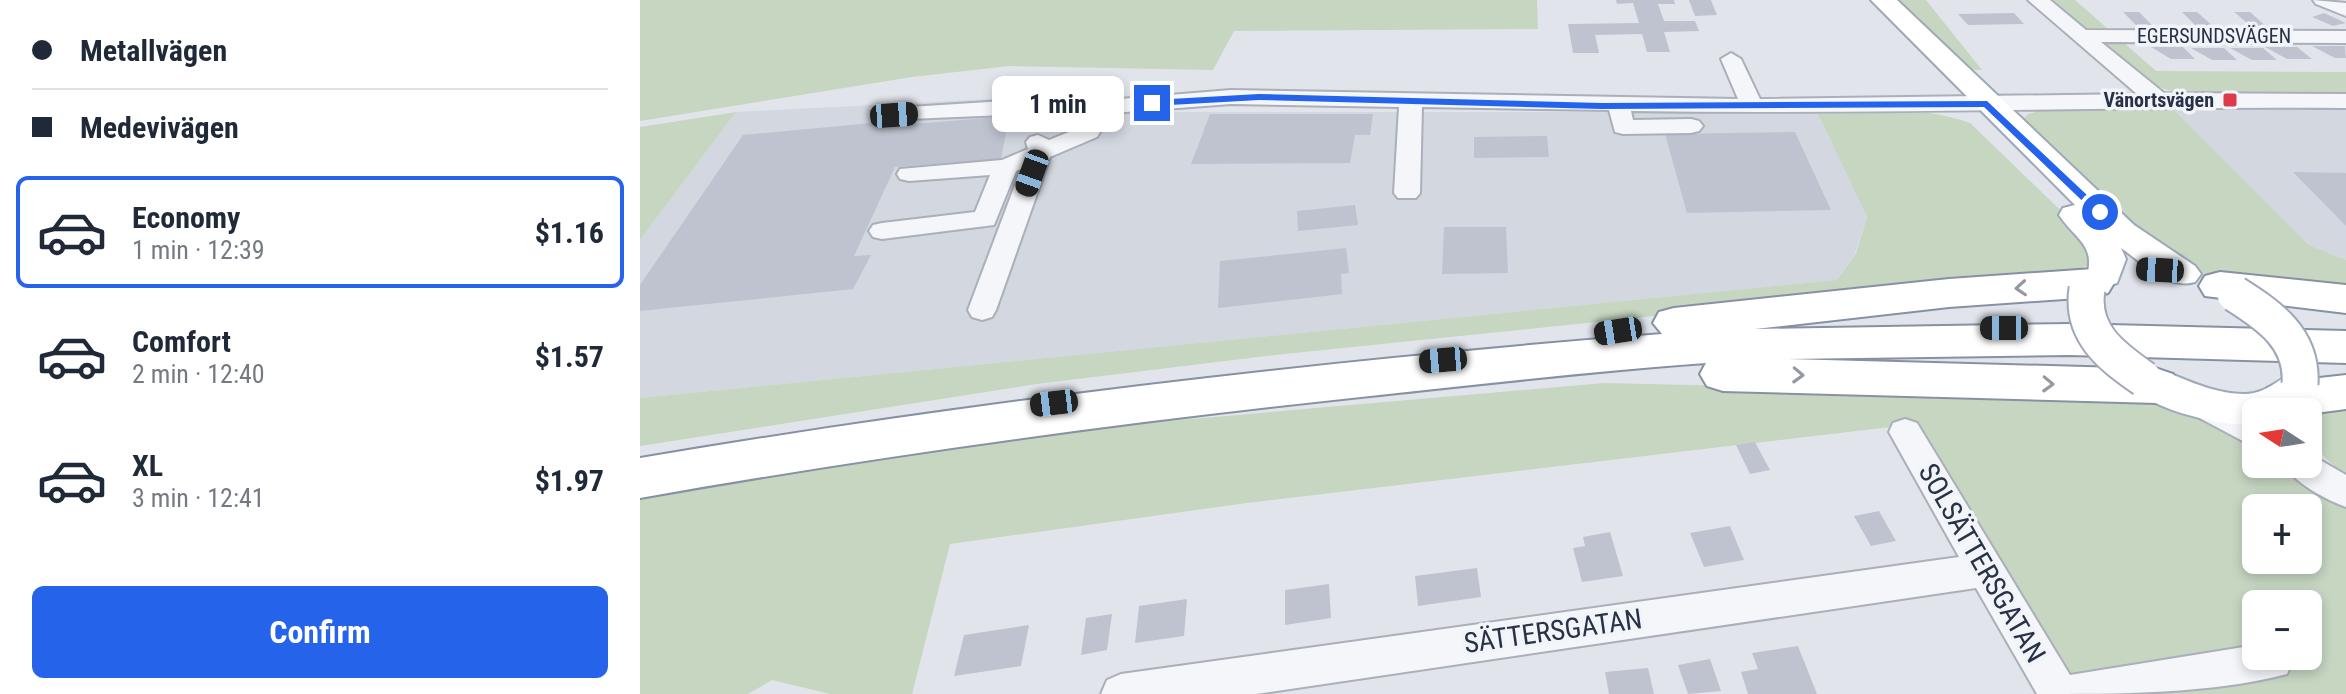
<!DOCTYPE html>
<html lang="en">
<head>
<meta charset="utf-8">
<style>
	:root { --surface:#fff; --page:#f2f2f3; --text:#1f2937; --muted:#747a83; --line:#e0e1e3; --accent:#2563eb }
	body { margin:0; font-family:"Roboto Condensed",sans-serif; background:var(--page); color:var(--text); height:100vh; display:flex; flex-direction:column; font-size:30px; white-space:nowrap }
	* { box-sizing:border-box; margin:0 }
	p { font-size:26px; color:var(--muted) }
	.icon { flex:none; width:44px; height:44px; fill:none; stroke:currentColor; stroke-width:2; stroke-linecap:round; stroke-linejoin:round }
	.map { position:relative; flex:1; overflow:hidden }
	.details { display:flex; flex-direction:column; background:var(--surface); width:640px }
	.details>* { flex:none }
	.hud { display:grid; align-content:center; height:176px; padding:0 32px; background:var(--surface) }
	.needle { width:52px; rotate:282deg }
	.buttons { position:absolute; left:1602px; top:398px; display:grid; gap:16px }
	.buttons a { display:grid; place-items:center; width:80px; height:80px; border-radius:12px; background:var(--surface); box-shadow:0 4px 12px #0003; font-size:40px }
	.end { position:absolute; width:36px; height:36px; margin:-18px; border:10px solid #2563eb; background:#fff; box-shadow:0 0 0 4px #fff }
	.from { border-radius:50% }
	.bubble { position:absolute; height:56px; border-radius:12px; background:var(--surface); box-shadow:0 4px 12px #0003; font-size:26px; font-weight:700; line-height:56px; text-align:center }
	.car { position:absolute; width:24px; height:48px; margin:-24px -12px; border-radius:10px; box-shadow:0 0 6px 2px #0007; background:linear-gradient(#222 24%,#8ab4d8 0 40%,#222 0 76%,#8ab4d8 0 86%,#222 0) }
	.hud b { display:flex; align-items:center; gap:28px; height:76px; font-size:30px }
	.hud b+b { border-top:2px solid var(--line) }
	.hud i { width:20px; height:20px; background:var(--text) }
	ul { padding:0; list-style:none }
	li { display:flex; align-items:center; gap:24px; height:112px; margin:0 16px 12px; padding:0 16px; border:4px solid transparent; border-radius:12px }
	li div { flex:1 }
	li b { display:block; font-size:30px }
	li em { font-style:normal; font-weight:700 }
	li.active { border-color:var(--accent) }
	li>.icon { width:72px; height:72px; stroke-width:1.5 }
	.button { display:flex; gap:16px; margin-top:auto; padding:16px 32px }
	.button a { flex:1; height:92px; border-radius:12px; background:var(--accent); color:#fff; font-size:32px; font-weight:700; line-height:92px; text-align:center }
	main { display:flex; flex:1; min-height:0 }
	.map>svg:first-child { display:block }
</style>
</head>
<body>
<main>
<section class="details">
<div class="hud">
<b><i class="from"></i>Metallvägen</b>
<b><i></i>Medevivägen</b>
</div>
<ul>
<li class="active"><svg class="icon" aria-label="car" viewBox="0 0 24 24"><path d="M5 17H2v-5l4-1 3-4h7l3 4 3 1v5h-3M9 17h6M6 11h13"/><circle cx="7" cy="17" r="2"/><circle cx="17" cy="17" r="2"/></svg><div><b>Economy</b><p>1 min · 12:39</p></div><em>$1.16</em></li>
<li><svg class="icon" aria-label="car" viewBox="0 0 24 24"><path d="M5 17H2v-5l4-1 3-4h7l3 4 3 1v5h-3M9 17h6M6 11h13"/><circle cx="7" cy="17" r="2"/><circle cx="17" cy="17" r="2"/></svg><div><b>Comfort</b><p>2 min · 12:40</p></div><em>$1.57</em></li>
<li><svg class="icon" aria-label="car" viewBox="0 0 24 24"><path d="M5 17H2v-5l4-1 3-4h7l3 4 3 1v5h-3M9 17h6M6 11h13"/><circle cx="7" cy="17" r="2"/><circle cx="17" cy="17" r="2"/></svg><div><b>XL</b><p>3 min · 12:41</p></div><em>$1.97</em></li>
</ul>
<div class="button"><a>Confirm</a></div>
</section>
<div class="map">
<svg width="1706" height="694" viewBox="0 0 1706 694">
	<rect width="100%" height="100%" fill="#e1e5eb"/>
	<path fill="#d3d7e0" d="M444 94 490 112H1177L1227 217 1215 253 1197 280 0 398V240L96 112Z
		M1531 107 1706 108V260L1669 245Z"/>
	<path fill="#c6d6c1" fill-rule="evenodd" d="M0 0H897L898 29 594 31 573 70 369 66 272 77 0 121Z
		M1258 0H1286L1342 70 1320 69Z
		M1395 0H1435L1516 71 1706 72V96L1531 91 1510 84Z
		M1531 107 1669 245 1706 260V293L1569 276 1518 251 1381 122 1388 114 1403 110Z
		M96 112 0 240V127Z
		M1177 112C1227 112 1283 105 1330 123L1444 233 1453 256 1446 266 1431 273 626 356 397 384 0 446V398L1197 280 1216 253 1227 217Z
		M964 383 1487 395 1548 408 1616 444V464H1643L1706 509V694H1432L1300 467 1268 425 607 503 310 544 272 694H190L132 680 108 694H0V492L321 439ZM1616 508H1668V560H1616ZM1616 604H1668V656H1616Z
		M1706 402V477C1687 459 1658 439 1672 410Z"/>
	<path fill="#bec3cf" d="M976 0H1034L1035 4H1018L1024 21H1055L1059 31 1024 32 1030 52H1007L1002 34 955 35 959 53H933L928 24 999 23 993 3 977 4Z
		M1049 0H1071L1077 15 1055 16Z
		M1483 12H1499L1514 27H1498Z
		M1542 12H1557L1574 27H1557Z
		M1594 12H1610L1628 28 1612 27Z
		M1374 13 1384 24 1328 25 1318 14Z
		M1684 13 1706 23 1693 26 1672 17Z
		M1672 46H1705L1706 58H1695Z
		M1511 47H1543L1555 59H1531Z
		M1625 47H1657L1672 59H1647Z
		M1551 48H1584L1597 60H1572Z
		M1590 48H1623L1637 60H1612Z
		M570 114H733L730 135H715L710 163 551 164Z
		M369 116 361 159 255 167 214 256 231 255 213 289 0 311V285L103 135 264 120 262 125Z
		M1155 132 1191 210 1047 213 1025 134Z
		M907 136 909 157 834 158V137Z
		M1653 172 1706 173V226Z
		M715 205 718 225 658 231 657 211Z
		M804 227H866L868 273 802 274Z
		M706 248 709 273 701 274 702 294 578 308 580 261Z
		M1115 442 1130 470 1110 474 1096 445Z
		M1239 511 1256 541 1231 546 1214 516Z
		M1090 526 1104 560 1064 567 1050 533Z
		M970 532 983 576 942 582 933 548 945 546 943 537Z
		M837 568 841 597 778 606 775 576Z
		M689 584 691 618 645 625V590Z
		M547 599 544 636 495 643 499 606Z
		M472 614 467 650 441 655 446 618Z
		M389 625 381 666 314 676 324 635Z
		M1158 646 1177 694H1108L1101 672 1118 669 1112 653Z
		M1070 659 1081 691 1048 694 1038 665Z
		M1008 668 1014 694H969L965 672Z"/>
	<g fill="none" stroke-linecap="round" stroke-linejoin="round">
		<defs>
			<path id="minor" d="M1388 0H1410L1446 30 1706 31V43L1461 42 1524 93 1706 94V108C1468 106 1229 115 991 111L993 120 1051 119 1059 121 1063 126 1059 131 1051 133 983 134 975 132 969 110 782 107 780 193 776 198H758L754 193 759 107 591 104 472 113 457 137 410 157 356 310 352 317 342 320 332 317 328 310 381 169 376 171 354 225 242 239 233 237 229 231 233 225 242 223 335 212 350 175 269 181 260 179 257 174 260 169 362 160 388 149 386 142 390 137 398 135 409 140 441 127 448 115 418 118 364 115 246 120 243 115 246 110 254 108 364 101 418 104 591 90 1098 99 1081 59 1091 53 1101 59 1120 99 1497 94Z
				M1673 0 1706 3V16L1676 4Z
				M1563 393 1616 420V448L1552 414 1547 405 1552 396Z
				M1265 419 1277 423 1430 675 1616 645V656H1651L1653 661 1647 674C1573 694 1476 694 1397 694L1336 588 616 694H461L467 680 481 674 1319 557 1249 432 1253 423Z
				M1668 453 1706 475V507C1686 500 1654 483 1644 464H1668Z"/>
			<path id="major" d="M1231 0H1257L1494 225 1555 266 1561 274 1555 282C1528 290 1503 263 1481 248L1486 259 1477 283 1465 287 1453 283 1447 275C1456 245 1434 238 1419 215L1423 208 1435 205Z
				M1504 364C1539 375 1568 394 1606 394 1635 393 1645 365 1674 374L1680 384 1656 412H1616V424C1584 428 1501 408 1484 379L1490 369Z"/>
			<path id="highway" d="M1453 269 1468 273 1474 283 1468 293 1453 297 1309 307 1115 329 1430 324 1706 331V363L1430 355 1148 359 1517 369 1533 374 1540 386 1533 398 1517 403 1083 391 1067 386 1060 374 1066 363C954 371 842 384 730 396 485 422 242 455 0 498V458C338 401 680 361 1022 334L1013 323 1019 312 1034 308 1309 279Z
				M1580 272 1706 285V313L1565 296 1559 286 1565 276Z
				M1706 375V409L1668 414V412H1627L1621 400 1628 388 1644 382Z"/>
		</defs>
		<use href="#minor" stroke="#aaafb9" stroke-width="4"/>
		<use href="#major" stroke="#9fa8b8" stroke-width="4"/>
		<use href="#highway" stroke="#8791a3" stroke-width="4"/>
		<use href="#minor" fill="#f4f6f9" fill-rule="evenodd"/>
		<use href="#major" fill="#fff" fill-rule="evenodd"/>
		<use href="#highway" fill="#fff" fill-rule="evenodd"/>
		<defs>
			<path id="major-bridge" d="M1447 289C1440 333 1471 356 1504 379
				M1595 294C1630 316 1663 339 1660 384"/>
		</defs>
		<use href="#major-bridge" stroke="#9fa8b8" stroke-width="39" stroke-linecap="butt"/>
		<use href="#major-bridge" stroke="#fff" stroke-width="35"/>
	</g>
	<defs><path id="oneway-chevron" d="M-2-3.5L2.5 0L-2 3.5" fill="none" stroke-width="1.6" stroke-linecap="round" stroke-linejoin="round" transform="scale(2)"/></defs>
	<g stroke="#9498a2">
		<use href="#oneway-chevron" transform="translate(1381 288) rotate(176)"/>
		<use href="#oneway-chevron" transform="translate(1158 375) rotate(2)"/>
		<use href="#oneway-chevron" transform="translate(1408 384) rotate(2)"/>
	</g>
	<path fill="#2563eb" d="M619 94 962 103 1347 101 1465 212 1456 214 1344 107 962 109 619 100 512 106 508 103 512 100Z"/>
	<rect fill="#db3b4b" stroke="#f1f4f8" stroke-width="3" x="1582" y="92" width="16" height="16" rx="4"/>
	<g text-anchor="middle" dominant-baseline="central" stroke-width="7" stroke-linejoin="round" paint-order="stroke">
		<g font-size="20" fill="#283145" stroke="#f1f4f8">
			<text x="1574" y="36">EGERSUNDSVÄGEN</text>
		</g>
		<g font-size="20" font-weight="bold" fill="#283145" stroke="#f1f4f8" text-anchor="end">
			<text x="1574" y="100">Vänortsvägen</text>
		</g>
		<g font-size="28" fill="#283145" stroke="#f1f4f8">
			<text transform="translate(1342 563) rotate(60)">SOLSÄTTERSGATAN</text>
			<text transform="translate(913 631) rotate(-8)">SÄTTERSGATAN</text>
		</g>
	</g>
</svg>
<div class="buttons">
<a><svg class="needle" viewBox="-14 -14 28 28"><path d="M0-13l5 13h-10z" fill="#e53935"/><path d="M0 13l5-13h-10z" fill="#747a83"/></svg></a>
<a>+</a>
<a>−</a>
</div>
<i class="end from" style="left:1460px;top:212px"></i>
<i class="end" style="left:512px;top:103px"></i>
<div class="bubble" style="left:352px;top:76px;width:132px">1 min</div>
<i class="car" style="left:254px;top:115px;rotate:86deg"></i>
<i class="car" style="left:392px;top:173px;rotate:200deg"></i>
<i class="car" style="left:1520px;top:270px;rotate:273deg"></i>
<i class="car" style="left:1364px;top:328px;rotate:270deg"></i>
<i class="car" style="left:978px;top:331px;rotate:261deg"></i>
<i class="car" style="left:803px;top:360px;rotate:265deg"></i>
<i class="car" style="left:414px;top:403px;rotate:263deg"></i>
</div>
</main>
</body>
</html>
